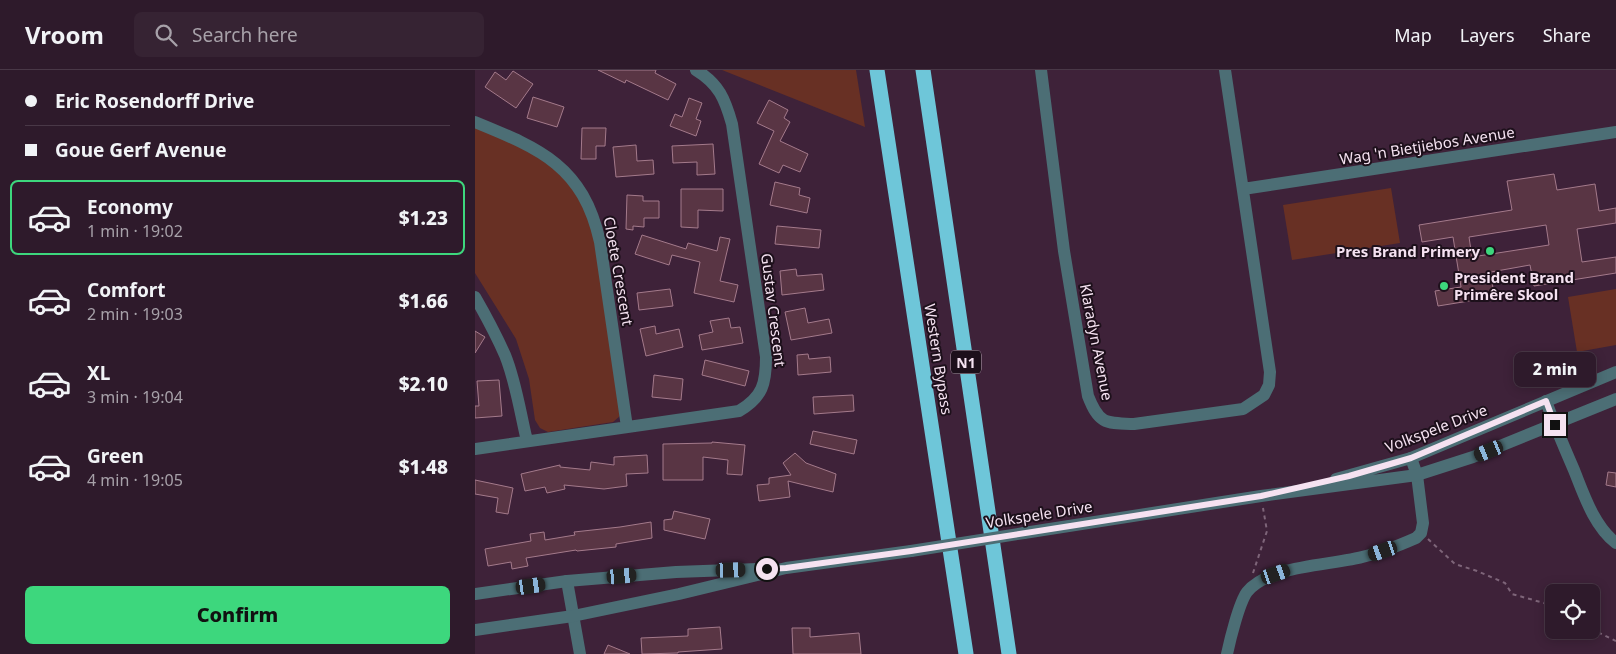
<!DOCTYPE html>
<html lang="en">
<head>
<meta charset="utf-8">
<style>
	:root { --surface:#2e1a2b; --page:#362333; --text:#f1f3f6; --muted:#a7a1a9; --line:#493847; --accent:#3dd77d }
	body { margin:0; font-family:"Noto Sans",sans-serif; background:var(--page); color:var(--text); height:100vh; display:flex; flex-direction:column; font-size:19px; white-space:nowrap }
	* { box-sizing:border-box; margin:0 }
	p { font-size:16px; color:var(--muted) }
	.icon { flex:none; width:28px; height:28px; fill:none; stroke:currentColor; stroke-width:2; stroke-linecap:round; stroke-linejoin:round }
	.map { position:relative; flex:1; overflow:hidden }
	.details { display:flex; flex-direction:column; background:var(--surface); width:475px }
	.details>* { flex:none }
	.guide { display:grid; align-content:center; height:110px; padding:0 25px; background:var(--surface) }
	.tools { position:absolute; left:1070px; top:514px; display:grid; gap:10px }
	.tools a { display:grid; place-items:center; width:55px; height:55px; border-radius:8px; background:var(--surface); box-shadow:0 2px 12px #0003,0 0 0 1px var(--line); font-size:25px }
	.end { position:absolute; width:22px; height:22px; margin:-11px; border:6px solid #f5e2f1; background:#111; box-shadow:0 0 0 2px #111 }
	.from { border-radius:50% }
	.bubble { position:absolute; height:35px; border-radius:8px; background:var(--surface); box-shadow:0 2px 12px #0003,0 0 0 1px var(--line); font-size:16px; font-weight:800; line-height:35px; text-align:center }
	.car { position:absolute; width:15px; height:30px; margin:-15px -8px; border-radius:6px; box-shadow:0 0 4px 1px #0007; background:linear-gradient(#222 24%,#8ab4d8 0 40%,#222 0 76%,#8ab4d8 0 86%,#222 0) }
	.guide b { display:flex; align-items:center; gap:18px; height:48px; font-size:19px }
	.guide b+b { border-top:1px solid var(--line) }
	.guide i { width:12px; height:12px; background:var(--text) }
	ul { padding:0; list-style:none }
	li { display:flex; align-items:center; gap:15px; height:75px; margin:0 10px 8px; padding:0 15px; border:2px solid transparent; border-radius:8px }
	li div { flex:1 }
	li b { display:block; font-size:19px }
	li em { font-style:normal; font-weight:800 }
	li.current { border-color:var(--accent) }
	li>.icon { width:45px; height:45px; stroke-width:1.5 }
	.primary-button { display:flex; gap:10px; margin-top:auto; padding:10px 25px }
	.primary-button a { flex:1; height:58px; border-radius:8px; background:var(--accent); color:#111; font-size:20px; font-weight:800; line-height:58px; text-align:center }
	header { display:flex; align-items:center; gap:30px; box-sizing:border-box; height:70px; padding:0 25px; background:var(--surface); border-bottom:1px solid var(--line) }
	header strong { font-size:24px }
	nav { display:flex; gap:28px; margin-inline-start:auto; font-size:18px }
	.search { width:350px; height:45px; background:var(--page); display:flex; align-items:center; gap:12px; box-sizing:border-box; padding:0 18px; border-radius:8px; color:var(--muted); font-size:19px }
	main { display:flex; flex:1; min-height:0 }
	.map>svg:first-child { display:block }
</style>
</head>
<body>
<header>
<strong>Vroom</strong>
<div class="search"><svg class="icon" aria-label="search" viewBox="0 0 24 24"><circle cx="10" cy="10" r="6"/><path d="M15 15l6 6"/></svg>Search here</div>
<nav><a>Map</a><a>Layers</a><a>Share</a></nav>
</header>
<main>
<section class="details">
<div class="guide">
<b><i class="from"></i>Eric Rosendorff Drive</b>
<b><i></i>Goue Gerf Avenue</b>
</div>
<ul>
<li class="current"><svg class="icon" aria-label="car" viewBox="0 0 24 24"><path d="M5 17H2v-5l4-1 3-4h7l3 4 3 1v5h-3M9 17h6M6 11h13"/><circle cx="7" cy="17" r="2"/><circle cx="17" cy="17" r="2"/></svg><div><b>Economy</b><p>1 min · 19:02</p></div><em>$1.23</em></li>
<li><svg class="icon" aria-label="car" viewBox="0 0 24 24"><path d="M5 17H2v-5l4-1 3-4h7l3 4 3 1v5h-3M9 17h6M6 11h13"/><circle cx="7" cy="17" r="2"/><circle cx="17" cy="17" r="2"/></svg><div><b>Comfort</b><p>2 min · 19:03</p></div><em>$1.66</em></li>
<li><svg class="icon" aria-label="car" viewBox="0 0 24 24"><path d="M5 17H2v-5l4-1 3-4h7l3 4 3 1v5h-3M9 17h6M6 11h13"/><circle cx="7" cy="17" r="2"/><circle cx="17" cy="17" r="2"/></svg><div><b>XL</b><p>3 min · 19:04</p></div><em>$2.10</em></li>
<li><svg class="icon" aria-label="car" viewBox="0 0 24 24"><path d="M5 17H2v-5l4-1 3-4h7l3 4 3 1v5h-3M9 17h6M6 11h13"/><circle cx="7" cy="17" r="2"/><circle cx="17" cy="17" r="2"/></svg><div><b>Green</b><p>4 min · 19:05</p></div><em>$1.48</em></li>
</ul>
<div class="primary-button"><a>Confirm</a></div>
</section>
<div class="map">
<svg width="1141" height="584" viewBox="0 0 1141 584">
	<rect width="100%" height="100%" fill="#3e2239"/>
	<path fill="#683024" d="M247 0H381L390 57Z
		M0 55 42 72 92 106 120 158 145 346 138 352 73 362 65 358 60 350 54 309 41 269 0 203Z
		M916 118 925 173 817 190 808 135Z
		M1141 219V275L1102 282 1093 227Z"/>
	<path fill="#593544" stroke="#a47a8b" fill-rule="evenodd" d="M123 0H181L180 3 201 14 193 30 151 10 150 13Z
		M38 1 58 14 41 38 10 17 20 2 31 10Z
		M58 27 89 37 82 57 52 48Z
		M214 28 227 33 221 49 226 51 221 66 195 56 200 44 207 47Z
		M294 30 313 40 309 48 315 52 305 71 333 84 325 102 308 95 304 103 284 94 299 61 282 53Z
		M107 58H131L130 76H121V89H106Z
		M238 74 240 104 222 105V92L198 93 197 76Z
		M161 75 162 91 178 90 179 104 141 107 138 77Z
		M1079 104 1082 120 1120 114 1124 141 1141 138V153L1102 159 1107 192 1141 187V203L1059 216 1055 195 1016 202 1019 227 963 236 960 221 986 217 978 167 947 172 944 155 1037 140 1032 111ZM1071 155 1074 175 997 187 994 167Z
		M300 112 325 118 324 125 335 128 332 143 295 135Z
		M206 119H248V141L223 140V158L206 157Z
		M152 125 168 126V131H184V148H169V157L158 156V160L151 159Z
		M302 156 346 160 344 178 300 174Z
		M167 165 211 179 213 173 242 181 245 167 255 169 245 211 263 215 259 232 219 223 225 192 197 185 194 195 160 184Z
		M321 199 322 206 347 204 349 220 307 225 305 201Z
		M195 219 198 236 164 240 162 223Z
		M330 238 333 253 354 249 357 263 316 270 310 242Z
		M254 248 256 258 265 257 268 273 227 280 224 265 238 262 235 251Z
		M180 256 181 264 204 259 208 277 171 286 165 259Z
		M0 261 10 267 0 283Z
		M333 284 334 289 355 287 356 302 323 305 322 285Z
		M230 290 274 301 270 316 227 305Z
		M179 305 208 309 206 330 177 327Z
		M24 310 27 346 0 348V336H4L2 311Z
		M378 325 379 341 339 344 338 327Z
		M338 361 382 370 379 384 335 374Z
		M237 372 270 375 267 405 252 404 253 390 228 387V410H188V374L237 373Z
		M320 383 331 393 361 404 358 422 313 411 315 427 284 431 282 415 294 414V408L316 405 308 393Z
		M172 385 173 403 151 404 152 416 129 419 89 415 90 419 72 423 70 417 50 421 46 404 85 395V397L115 400 116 392 139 395V387Z
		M1133 402 1141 403V417L1131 415Z
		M0 410 38 418 33 444 21 442 23 428 0 424Z
		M199 441 235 449 230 469 189 460V450L197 449Z
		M176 452 177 468 141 474V477L102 481 101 480 51 488 53 496 37 499 36 492 13 496 10 479 56 471 55 464 69 462 70 470 100 465 99 462 145 457Z
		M245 557 247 579 203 582V583L167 584 166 568 213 566V559Z
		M317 558H335V567L384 563 386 584H318Z
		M133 575 155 584H129Z"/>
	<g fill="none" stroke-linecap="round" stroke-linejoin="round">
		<path stroke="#7e6579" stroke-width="2" stroke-dasharray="4 4" stroke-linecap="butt" d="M953 469 980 494 1002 501 1030 513 1037 524 1069 533 1079 538
			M778 503 792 461 788 438
			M1116 559 1141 571"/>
		<path stroke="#4c6e75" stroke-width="12" d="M566 0 589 181 613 326C624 354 630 353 659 354L768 339 789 325 794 315 795 302 750 0
			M0 52C66 79 108 96 125 172L152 357
			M768 119 1141 62
			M0 227C11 246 21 265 30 285 41 312 45 342 52 371
			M1071 331C1079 354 1089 377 1099 400 1109 425 1119 456 1141 473
			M0 379 264 341C288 327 291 313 291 287L257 54C250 29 244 14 221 0
			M92 511 105 584
			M752 584C755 570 764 533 772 522 795 494 857 496 891 486 908 482 925 475 941 468L946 463 948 453 942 405 936 388"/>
		<path stroke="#4c6e75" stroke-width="12" d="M861 409 936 388 1141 302
			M549 463 786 426 942 405 998 387 1141 329
			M0 524 92 511 201 502 283 499
			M0 560 98 546 204 524 311 498 436 481"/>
		<path stroke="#6ec6d9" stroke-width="15" d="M402 0 491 584
			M448 0 534 584"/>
		<path stroke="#4c6e75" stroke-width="12" d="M436 481 549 463"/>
	</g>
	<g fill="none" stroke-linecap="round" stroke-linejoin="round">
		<path stroke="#f5e2f1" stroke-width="6" d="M292 499 311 498 436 481 786 426 874 406 936 388 1071 331 1080 355"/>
	</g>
	<g fill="#3dd77d" stroke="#1d101b" stroke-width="2">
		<circle cx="1015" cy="181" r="5"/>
		<circle cx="969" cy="216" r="5"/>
	</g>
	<g text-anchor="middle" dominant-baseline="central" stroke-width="4" stroke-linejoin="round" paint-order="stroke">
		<rect fill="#1d101b" stroke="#b4a3b1" stroke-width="1" x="476" y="280.5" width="30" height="23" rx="4"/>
		<g font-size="14" font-weight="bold" fill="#f5e2f1">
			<text x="491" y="292">N1</text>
		</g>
		<g font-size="15" fill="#f5e2f1" stroke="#1d101b">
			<text transform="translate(952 75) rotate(-9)">Wag 'n Bietjiebos Avenue</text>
			<text transform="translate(144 201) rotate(80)">Cloete Crescent</text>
			<text transform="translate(299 240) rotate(83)">Gustav Crescent</text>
			<text transform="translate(622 272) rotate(79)">Klaradyn Avenue</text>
			<text transform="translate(464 289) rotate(81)">Western Bypass</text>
			<text transform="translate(961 358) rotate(-21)">Volkspele Drive</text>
			<text transform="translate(564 444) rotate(-9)">Volkspele Drive</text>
		</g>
		<g font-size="15" font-weight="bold" fill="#f5e2f1" stroke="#1d101b" text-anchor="end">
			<text x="1005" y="181">Pres Brand Primery</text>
			<text x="979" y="207" text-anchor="start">President Brand<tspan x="979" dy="17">Primêre Skool</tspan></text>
		</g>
	</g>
</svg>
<div class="tools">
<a><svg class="icon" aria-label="locate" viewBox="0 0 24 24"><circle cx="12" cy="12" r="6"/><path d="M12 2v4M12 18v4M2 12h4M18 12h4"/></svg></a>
</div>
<i class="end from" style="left:292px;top:499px"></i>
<i class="end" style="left:1080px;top:355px"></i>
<div class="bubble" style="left:1039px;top:282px;width:82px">2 min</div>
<i class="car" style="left:1014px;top:381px;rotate:248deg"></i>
<i class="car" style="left:908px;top:481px;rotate:251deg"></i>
<i class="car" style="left:256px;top:500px;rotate:88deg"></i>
<i class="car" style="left:801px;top:504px;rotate:71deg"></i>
<i class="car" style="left:147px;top:506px;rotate:85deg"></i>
<i class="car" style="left:56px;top:516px;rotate:82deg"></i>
</div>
</main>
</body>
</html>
